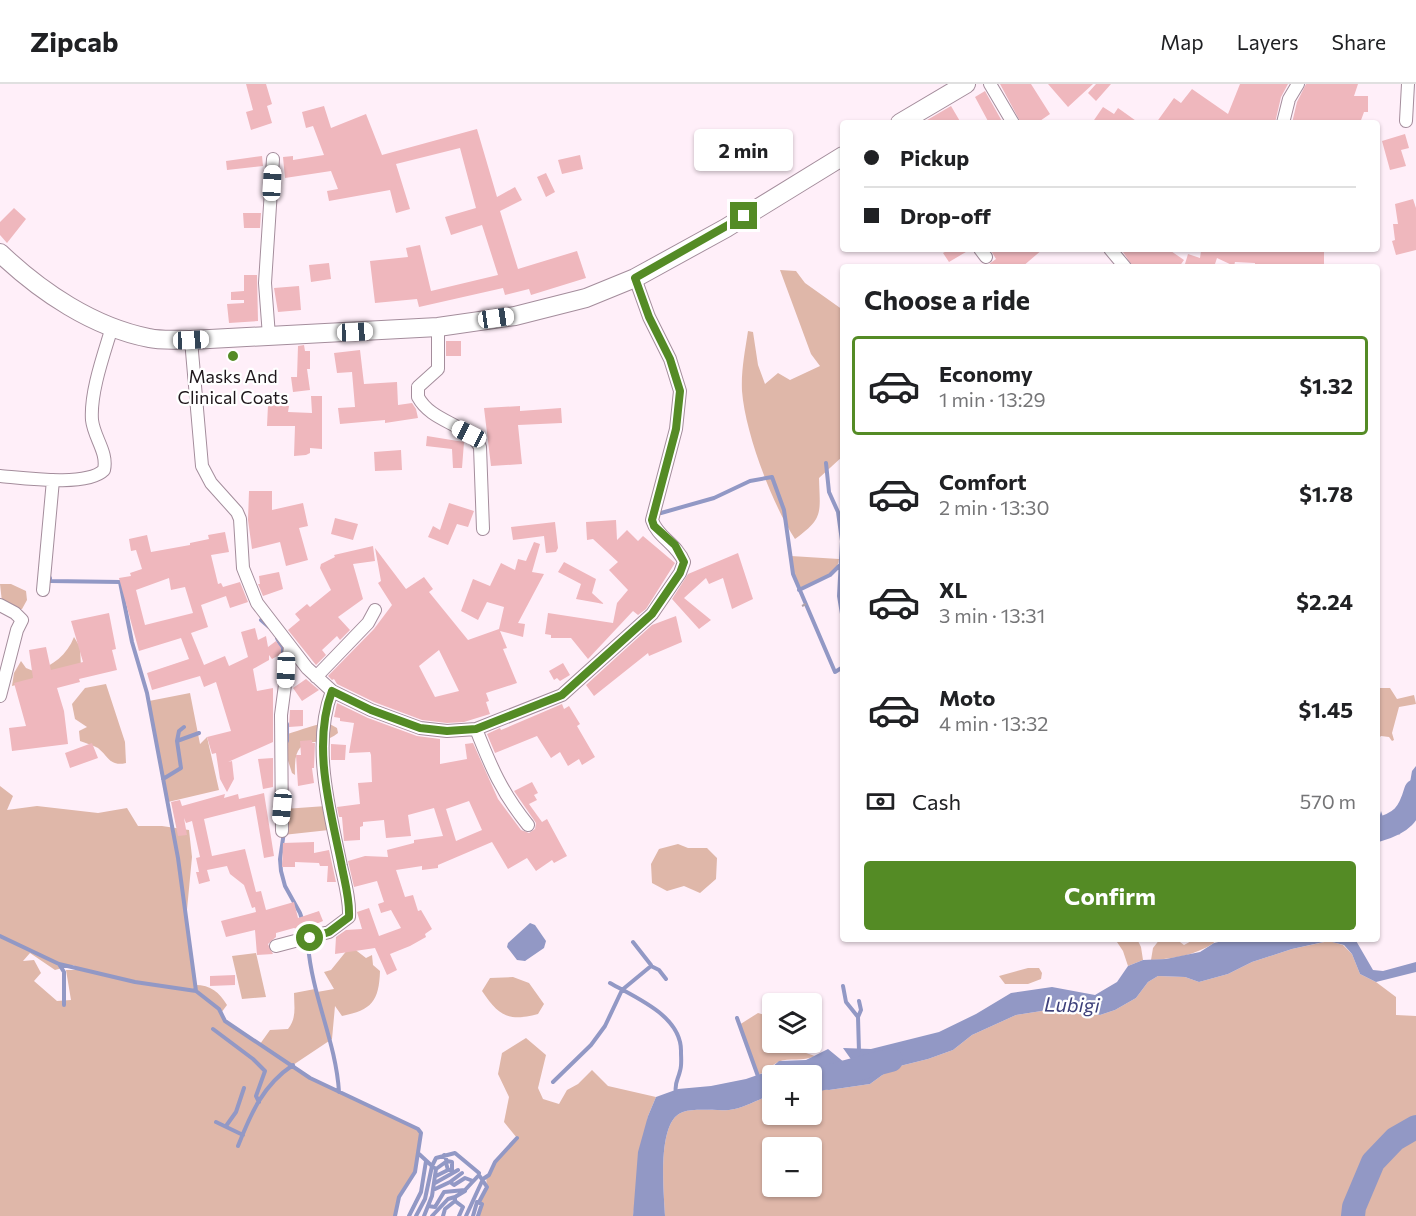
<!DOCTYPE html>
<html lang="en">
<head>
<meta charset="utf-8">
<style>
	:root { --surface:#fff; --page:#f2f2f2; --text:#202124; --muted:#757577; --line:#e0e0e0; --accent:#548b25 }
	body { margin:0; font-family:Commissioner,sans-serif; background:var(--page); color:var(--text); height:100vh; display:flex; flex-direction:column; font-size:22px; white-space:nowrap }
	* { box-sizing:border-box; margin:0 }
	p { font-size:20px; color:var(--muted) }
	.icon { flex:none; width:33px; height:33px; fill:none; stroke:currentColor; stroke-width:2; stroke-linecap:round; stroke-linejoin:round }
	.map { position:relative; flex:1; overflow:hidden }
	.panel { position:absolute; left:840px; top:180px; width:540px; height:678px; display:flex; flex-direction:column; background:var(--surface); border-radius:6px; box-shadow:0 2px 4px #0004 }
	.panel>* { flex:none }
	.guide { position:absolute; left:840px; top:36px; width:540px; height:132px; border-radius:6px; box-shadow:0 2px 4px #0004; display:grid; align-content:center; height:132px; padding:0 24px; background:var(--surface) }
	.controls { position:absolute; left:762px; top:909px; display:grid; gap:12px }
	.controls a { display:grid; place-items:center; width:60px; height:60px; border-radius:6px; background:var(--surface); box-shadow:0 2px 4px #0004; font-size:30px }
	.end { position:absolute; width:27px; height:27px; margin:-14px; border:8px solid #548b25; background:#fff; box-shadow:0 0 0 3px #fff }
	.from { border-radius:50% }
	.bubble { position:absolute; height:42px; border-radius:6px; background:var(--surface); box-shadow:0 2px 4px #0004; font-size:20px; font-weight:700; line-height:42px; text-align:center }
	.car { position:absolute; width:18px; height:36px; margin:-18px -9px; border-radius:8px; box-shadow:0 0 4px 2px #0007; background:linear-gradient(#fff 24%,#345 0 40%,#fff 0 76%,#345 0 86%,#fff 0) }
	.guide b { display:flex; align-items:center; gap:21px; height:57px; font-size:22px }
	.guide b+b { border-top:2px solid var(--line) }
	.guide i { width:15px; height:15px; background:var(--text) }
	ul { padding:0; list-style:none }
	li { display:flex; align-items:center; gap:18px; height:99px; margin:0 12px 9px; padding:0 12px; border:3px solid transparent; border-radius:6px }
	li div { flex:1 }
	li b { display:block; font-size:22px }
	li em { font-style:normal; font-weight:700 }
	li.selected { border-color:var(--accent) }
	li>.icon { width:54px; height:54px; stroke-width:1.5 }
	h2 { padding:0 24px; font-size:27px; line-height:72px }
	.pay { display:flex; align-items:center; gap:15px; height:66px; padding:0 24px; font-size:22px }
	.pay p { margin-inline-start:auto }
	.action { display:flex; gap:12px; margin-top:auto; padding:12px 24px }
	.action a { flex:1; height:69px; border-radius:6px; background:var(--accent); color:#fff; font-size:24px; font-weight:700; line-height:69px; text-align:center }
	header { display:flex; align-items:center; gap:36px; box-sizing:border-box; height:84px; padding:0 30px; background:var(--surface); border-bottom:2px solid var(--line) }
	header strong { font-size:28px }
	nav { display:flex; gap:33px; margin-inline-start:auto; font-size:21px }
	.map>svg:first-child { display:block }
</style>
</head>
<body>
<header>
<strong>Zipcab</strong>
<nav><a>Map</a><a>Layers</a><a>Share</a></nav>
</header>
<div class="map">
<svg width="1416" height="1132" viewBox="0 0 1416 1132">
	<rect width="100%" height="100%" fill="#ffeff9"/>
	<path fill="#dfb7a9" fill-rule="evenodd" d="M780 186 796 187 805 199 843 226V372L819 394C820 429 824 434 795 455 772 420 745 348 742 307 741 287 745 267 748 247L753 248 758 281 765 300 778 289 790 296 820 282 811 270Z
		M791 472 839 475C837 494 814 499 799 506L793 490Z
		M0 500H11L26 507 27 516 22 525H14L2 518Z
		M74 553 80 563 81 583 12 602 14 589 21 577 26 584 36 588C53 581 67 571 74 553Z
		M106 600 125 658 126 679C110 683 108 672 98 664 93 661 85 659 80 657L79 647 87 643 75 635 72 620 85 604Z
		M1377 604H1390L1397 615 1414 611 1416 620 1399 623 1392 649 1394 656 1392 657 1389 653 1381 652 1377 656 1380 663 1377 666Z
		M190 609 200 660 207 653 219 706 168 718 149 617Z
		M328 639 337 644 338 649C316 667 293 645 295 691L292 689 280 652C297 648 310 641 328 639Z
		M0 702 13 712 7 726 37 722 98 729 127 724 138 742H162L189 746 192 773 186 836 195 901C211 901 219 908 227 921L221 929 225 937 260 960 270 946 288 945C297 934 294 922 294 909L315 905 317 908 334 905 324 888 331 886 348 865 353 864 366 874 372 871 373 881 380 887C379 917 372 926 342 932L335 922 332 955 293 981 310 994 408 1039 421 1049 415 1088 399 1113 395 1132H0ZM30 869 55 886 73 881 83 886H66L71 916 57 917 34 897 41 889 34 876 23 877Z
		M326 722 329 746 283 751 284 725Z
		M678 760 688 764H707L717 774 716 795 700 809 684 802 667 807 652 799 651 780 659 765Z
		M1115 855H1137L1141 863 1143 876 1128 882 1123 867Z
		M1160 855H1176L1184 861 1195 855H1212L1214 859C1195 871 1174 875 1151 876L1153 864Z
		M1329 857 1343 861 1352 870 1360 890 1376 898 1396 913V931L1416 932V1132H665C664 1110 656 1036 683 1028 695 1024 716 1027 729 1026 744 1024 759 1015 772 1010V1030H812V1004L829 1006 870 1000 892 984 928 975 953 966 972 951 1016 931 1067 923 1100 931 1115 926 1136 914 1148 898 1158 892 1185 893 1199 898 1228 890 1252 878 1292 865ZM772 1064H812V1102H772Z
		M256 869 266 913 242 915 232 872Z
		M1028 884H1039L1042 889 1041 895 1028 900H1005L999 892Z
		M513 893 529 899 544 920 538 930C508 938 499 932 482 907L490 894Z
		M758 929 772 933V958L804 959 806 969 815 972C803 978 789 973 778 978 770 982 766 988 758 991L739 941Z
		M526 954 546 971 538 1004 543 1015 559 1020 567 1006 578 1000 592 986 608 1002 656 1013 648 1032 633 1132H478L482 1120 479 1118 487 1103 486 1093 495 1078 517 1054 504 1038 509 1013 498 990 502 969Z"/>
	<path fill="#9298c5" d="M1416 682V724L1399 751 1396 746 1380 745 1377 743 1381 727 1384 736 1406 722 1412 687Z
		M530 839 535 841 546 857 544 864 525 877 517 876 507 863 508 859Z
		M1231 855H1355L1373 886 1383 887 1416 878V888L1376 898 1360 890 1352 870 1344 861 1328 857 1292 865 1252 878 1228 890 1199 898 1185 893 1158 892 1148 898 1136 914 1115 926 1100 931 1067 923 1016 931 972 951 953 966 928 975 892 984 870 1000 829 1006 812 1004V992H772V1010C759 1015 744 1024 729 1026 716 1027 695 1024 683 1028 656 1036 664 1110 665 1132H633L638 1068 648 1032 656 1013 678 1005 711 1002 746 995 766 988 779 977 806 976 828 965 856 988H860L843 964 871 965 939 948 976 930 1011 909 1052 903 1095 911 1117 898 1128 882 1143 876 1166 875 1200 868 1214 859Z"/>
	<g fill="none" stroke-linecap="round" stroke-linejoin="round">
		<path stroke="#9298c5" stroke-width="4" d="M826 379 829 408 838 428 842 457 839 512 843 536
			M661 429 714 414 750 397 772 393 784 426 793 490 835 588 843 583
			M50 494V497L120 498 132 558 147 609 178 774 196 907
			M799 506 830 491 839 482 843 480
			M261 536 269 543
			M277 554 284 570
			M287 640V657
			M177 657 179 647 184 643
			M163 695 181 684 177 657 199 649
			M284 748 280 775 281 787 285 802 300 829 307 850
			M0 852 59 880 64 888V921
			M633 858 651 881
			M308 861C312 912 336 958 339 1008
			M59 880 135 898 196 907 219 925 225 937 310 994 418 1045 421 1049 415 1088 399 1113 395 1132
			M610 899C636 914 682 932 681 968 681 974 682 981 680 987 678 996 674 999 676 1009
			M843 902 846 918 858 933 859 968
			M858 933 861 926 859 917
			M737 934 759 995
			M213 945 253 975 265 987 256 1012 259 1018
			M553 998 591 961 605 942 622 906 651 882 659 886 666 895
			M216 1038 243 1051
			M226 1042 236 1028 244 1004
			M238 1062C251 1029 263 1001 293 981
			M418 1069 432 1082 436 1074 455 1069 479 1089
			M446 1079 448 1086H452V1078L447 1077
			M436 1092 448 1086
			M450 1098 454 1101 465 1094 473 1097
			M435 1099 458 1086
			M433 1106 450 1098 462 1089
			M455 1117 463 1123 459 1132
			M428 1122 435 1123 444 1108 465 1106 479 1091 487 1103 479 1118
			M409 1132 421 1108 426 1077
			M416 1132 425 1115 432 1082 436 1085 447 1077 444 1071
			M424 1132 432 1112 436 1085
			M432 1132 448 1115 455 1113
			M443 1132 445 1125 455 1117V1113L465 1107
			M466 1132 483 1095 489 1091 495 1078 517 1054
			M473 1132 477 1118 482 1120 478 1132"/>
		<path stroke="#9298c5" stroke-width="24" d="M1377 746C1402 739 1409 731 1416 707
			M812 997 891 976
			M1353 1132 1354 1123 1373 1078 1395 1055 1416 1043"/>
	</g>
	<path fill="#efb7bd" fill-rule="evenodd" d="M246 0H266L272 20 267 22 272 39 251 46 246 28 253 26Z
		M1000 0H1031L1050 30 1037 39H1021Z
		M1048 0H1093L1068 23Z
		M1096 0H1111L1096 17 1088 9Z
		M1240 0H1288L1281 13 1275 39H1156L1174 14 1181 19 1192 5 1228 30Z
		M1306 0H1358L1354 12H1368V28H1364L1360 39H1292L1297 18Z
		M985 7 1003 39H989L975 13Z
		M324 22 331 44 366 30 382 71 477 45 497 113 515 103 522 116 500 127 518 185 577 167 586 194 531 211 529 205 505 211 503 204 419 223 417 215 375 219 370 177 408 173 406 164 420 161 431 207 498 191 482 141 451 151 445 133 476 124 460 64 396 80 410 125 396 129 390 106 329 117 327 107 338 105 331 87 285 94 283 73 293 72V76L324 71 313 42 306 44 302 28Z
		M951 22 961 39H922Z
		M1103 23 1114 30 1118 24 1139 39H1092Z
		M1405 50 1409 64 1401 66 1406 82 1390 86 1382 57Z
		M580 71 583 85 562 90 558 76Z
		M262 72 263 82 227 86 226 77Z
		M546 89 555 108 546 113 537 93Z
		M1413 115 1416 124V166L1396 171 1392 157 1395 156 1393 140H1398L1395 120Z
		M14 124 26 135 7 159 0 151V138Z
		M243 129H261L260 144H244Z
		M950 165H971L949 178 943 169Z
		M990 165H1043L1022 183H985L996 175Z
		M1121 165H1168L1184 176 1179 183H1133Z
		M1197 165H1274V167L1304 168V165H1324V183H1255V179L1235 178 1234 182 1217 174 1215 180 1220 183H1193L1185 180 1188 170 1200 174 1201 167Z
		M329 179 331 195 311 198 309 181Z
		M244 191H257L258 237 229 239 227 220 244 219V216H231V208L244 207Z
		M299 202 301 226 278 228 274 204Z
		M446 257H461V272H446Z
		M304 261 305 267H310V285H307L310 306 293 308 291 293H297L298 262Z
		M360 266 364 300 397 298 398 321 412 319 416 325 418 334 385 339V336L340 340 338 324 355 323 352 288 337 289 334 269Z
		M311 312H322V365L310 364V369L306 371 294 372 295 342H267L268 321 289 322 288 328 312 329Z
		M520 322V327L561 324 562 339 518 341 522 380 491 382 484 324Z
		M427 352 464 358 462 384H453L452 365 426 362Z
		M401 366 402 386 375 387 374 368Z
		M249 407H272V426L303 419 308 442 299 444 308 476 286 482 280 458 252 465 248 436Z
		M449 419 474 427 468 443 457 440 448 461 428 453 433 442 440 446Z
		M335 434 358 440 353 456 331 450Z
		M616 436 617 456 627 446 638 457 643 452 675 479 646 525 638 531 633 527 588 575 571 554H551V551L545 550 548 529 613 539 617 519 628 506 609 486 618 478 593 455 587 456 586 438Z
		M555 438 558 464 556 468 546 469 544 452 513 456 511 443Z
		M225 448 229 468 211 471 218 500 221 499 223 503 240 498 248 518 230 524 226 512 201 521 208 543 191 549 204 581 225 572 229 582 248 573 241 548 255 544 258 556 266 552 268 563 276 557 281 564V570L272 575 269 571V576L253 585 257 607 273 604V658L228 678 232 677 234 695 227 708 220 695 216 669 212 670 207 653 231 647 216 598 204 603 200 592 152 606 147 589 189 575 181 554 139 567 119 494 131 492 130 489 142 485 136 466 131 467 129 455 147 451 151 468 190 461V459L209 455 208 451ZM169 494 171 506 185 503 193 529 145 541 136 506Z
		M534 458 540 460 532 488 544 490 518 539 525 540 523 553 500 547 507 564 503 565 517 599 486 609 489 617 486 618 490 630 464 638 447 639 422 636 374 618 337 600 334 595 332 596 328 592 374 545 392 521 378 499 381 497 375 464 406 505 424 493 433 505 429 508 468 556 499 545 504 523 487 518 478 536 461 527 473 495 490 502 501 479 515 486 518 475 526 477ZM439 566 459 607 435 613 419 582Z
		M373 462 375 477 353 480 363 515 338 533 350 546 340 556 337 552 322 566 326 571 316 581 288 546 300 536 295 530 307 520 310 523 331 506 320 484 321 480 335 473 334 471Z
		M738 469 753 515 732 525 723 494 709 500 706 494 684 514 711 536 699 545 672 515 688 490Z
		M564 478 596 495 592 509 604 520 576 515 581 500 558 488Z
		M279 488 283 505 263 512 258 500H260L259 492Z
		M109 529 116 565 112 566 117 586 79 595 80 598 57 604 64 627 68 660 12 667 9 644 26 642 14 599 33 594 29 566 46 563 51 586 83 578 71 537Z
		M676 532 682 558 649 572 648 569 594 612 586 601 652 541Z
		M563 579 570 591 560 597 557 594 554 596 549 587Z
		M306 595 319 606 302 617 293 604Z
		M337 619 368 634 417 652 440 655V680L467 675 465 660 473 659 498 715 521 746 529 749 535 745 536 739 514 707 532 698 538 709 534 711 537 716 529 720 542 738 547 735 567 772 554 779 552 776 536 787 527 774 508 785 492 758 438 781V784L422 786V782L396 786 405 813 413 811 418 827 421 826 432 845 425 850 426 853 410 862 390 870 397 886 387 891 375 864 335 870 336 853 346 846 362 845 357 828 369 824 379 852 401 844 391 826 381 829 378 820 384 818 377 797 354 803 348 777 365 772 388 773 387 766 414 759V756L443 752 434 724 408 731 411 752 386 754 384 736 363 738V742L360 743V756L344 757 342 733H339L337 723 360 720 358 699 372 698 371 671 370 668 349 669 354 639 340 637V634L334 633ZM469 717 482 746 456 757 446 725Z
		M562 620 564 625 569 622 580 640 577 642 595 673 582 681 579 675 568 682 560 668 551 674 537 652 495 669 487 650 500 644 501 646Z
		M290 626H303V642L289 643Z
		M312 656V659H315L314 684H312L314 699 298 702 296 671H301L300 657Z
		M92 659 98 674 70 684 65 669Z
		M331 660 346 661 345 676H331Z
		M273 674V703L263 705 258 675Z
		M264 709 274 772 264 774 255 722 204 735 212 772 245 765 256 808 261 807 266 826 294 818 298 834 319 827 323 837 302 846 294 844 276 849V853L268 860 273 870 257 871 255 846 226 853 221 837 256 828 255 823 252 824 244 801 230 790 227 782 207 786 210 797 199 800 196 788H199L196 774 200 773 192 737 186 739 184 734 187 751 178 752 171 718 180 716 182 722 225 710 224 714 238 710 239 715Z
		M314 758V769L329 766 336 798H327L328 782H320L319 779 295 778V783H282L283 759Z
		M235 891V901L210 902V892Z"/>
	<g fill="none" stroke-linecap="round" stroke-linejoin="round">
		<defs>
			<path id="street" d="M990 0 1013 39
				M1406 37 1408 0
				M1283 39 1289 15 1298 0
				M980 165 986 173
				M1110 165 1125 183
				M438 243V285L418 303V313C432 339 467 339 480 363L483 445
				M269 252 265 199 273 75
				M191 256 202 382 211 399 237 428 240 435 243 484 257 519 307 584 332 607 371 626 420 644 447 647 476 645 562 611 652 530 680 489 684 478C677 460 657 453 652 436L676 345 680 307 670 275 649 233 635 194
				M0 392C24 394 87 403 104 386 108 368 94 354 92 336 90 308 104 270 112 243
				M43 506 53 396
				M0 521 15 529 22 536 17 546 0 612
				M316 593 368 539 375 526
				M476 645C491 683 502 709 528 741
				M282 747 281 631 290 563
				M276 862 329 848 349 833C350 816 345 799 341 782 330 727 311 662 332 607"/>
			<path id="secondary" d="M900 39 966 0
				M0 169C41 208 93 243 149 254 162 257 178 255 191 256L438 243 515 232 586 214 635 194 726 144 843 72"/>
		</defs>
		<use href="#street" stroke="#a48d9c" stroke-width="14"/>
		<use href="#secondary" stroke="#a48d9c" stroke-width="20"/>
		<path stroke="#aea1a9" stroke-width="2" stroke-dasharray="4.5 4.5" stroke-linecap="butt" d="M802 522 808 519"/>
		<use href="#street" stroke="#fff" stroke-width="12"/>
		<use href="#secondary" stroke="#fff" stroke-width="18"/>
	</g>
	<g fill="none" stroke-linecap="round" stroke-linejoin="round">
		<path stroke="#548b25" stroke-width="8" d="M310 854 329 848 349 833C350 814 344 796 341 778 330 724 312 661 332 607L371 626 420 644 447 647 476 645 562 611 652 530 680 489 684 478 675 461 654 442 652 436 676 345 680 307 670 275 649 233 635 194 744 132"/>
	</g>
	<circle fill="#548b25" stroke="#fff" stroke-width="2" cx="233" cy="272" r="6"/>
	<g text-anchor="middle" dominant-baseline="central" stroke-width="4.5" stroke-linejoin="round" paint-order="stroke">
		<g font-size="18" fill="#1f171c" stroke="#fff">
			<text x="233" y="292">Masks And<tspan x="233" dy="21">Clinical Coats</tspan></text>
		</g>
		<g font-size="20" font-style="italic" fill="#3e417b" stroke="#fff">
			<text transform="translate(1072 920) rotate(1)">Lubigi</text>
		</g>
	</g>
</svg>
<div class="controls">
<a><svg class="icon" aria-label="layers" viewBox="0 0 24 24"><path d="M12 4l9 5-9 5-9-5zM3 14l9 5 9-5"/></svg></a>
<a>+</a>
<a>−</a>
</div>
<i class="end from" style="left:310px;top:854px"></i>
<i class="end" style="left:744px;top:132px"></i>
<div class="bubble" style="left:694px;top:45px;width:99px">2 min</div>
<i class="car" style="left:272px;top:99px;rotate:3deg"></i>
<i class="car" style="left:496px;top:234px;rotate:82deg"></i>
<i class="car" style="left:355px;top:248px;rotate:87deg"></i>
<i class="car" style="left:191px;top:256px;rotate:87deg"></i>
<i class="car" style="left:469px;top:350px;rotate:297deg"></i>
<i class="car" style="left:286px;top:586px;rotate:182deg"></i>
<i class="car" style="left:282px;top:723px;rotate:185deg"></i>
<div class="guide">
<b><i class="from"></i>Pickup</b>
<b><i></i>Drop-off</b>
</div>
<section class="panel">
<h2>Choose a ride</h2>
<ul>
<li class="selected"><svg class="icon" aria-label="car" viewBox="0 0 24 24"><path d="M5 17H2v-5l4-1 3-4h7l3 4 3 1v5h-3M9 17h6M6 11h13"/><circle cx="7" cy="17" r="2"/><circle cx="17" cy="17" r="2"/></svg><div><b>Economy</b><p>1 min · 13:29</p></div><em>$1.32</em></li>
<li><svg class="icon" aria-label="car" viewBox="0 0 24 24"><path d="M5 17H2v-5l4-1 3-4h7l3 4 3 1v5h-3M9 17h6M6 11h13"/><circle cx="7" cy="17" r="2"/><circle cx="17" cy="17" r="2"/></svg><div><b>Comfort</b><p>2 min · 13:30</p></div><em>$1.78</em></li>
<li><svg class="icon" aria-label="car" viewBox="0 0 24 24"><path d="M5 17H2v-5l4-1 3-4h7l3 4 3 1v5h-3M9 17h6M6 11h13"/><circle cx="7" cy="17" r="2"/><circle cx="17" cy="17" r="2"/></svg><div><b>XL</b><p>3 min · 13:31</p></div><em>$2.24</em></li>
<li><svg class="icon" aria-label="car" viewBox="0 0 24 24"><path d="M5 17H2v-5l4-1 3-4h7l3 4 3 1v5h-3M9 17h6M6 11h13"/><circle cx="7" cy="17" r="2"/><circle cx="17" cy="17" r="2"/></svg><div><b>Moto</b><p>4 min · 13:32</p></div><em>$1.45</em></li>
</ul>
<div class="pay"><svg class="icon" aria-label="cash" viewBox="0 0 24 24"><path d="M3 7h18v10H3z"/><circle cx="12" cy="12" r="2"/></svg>Cash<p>570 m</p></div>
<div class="action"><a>Confirm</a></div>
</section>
</div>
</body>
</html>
